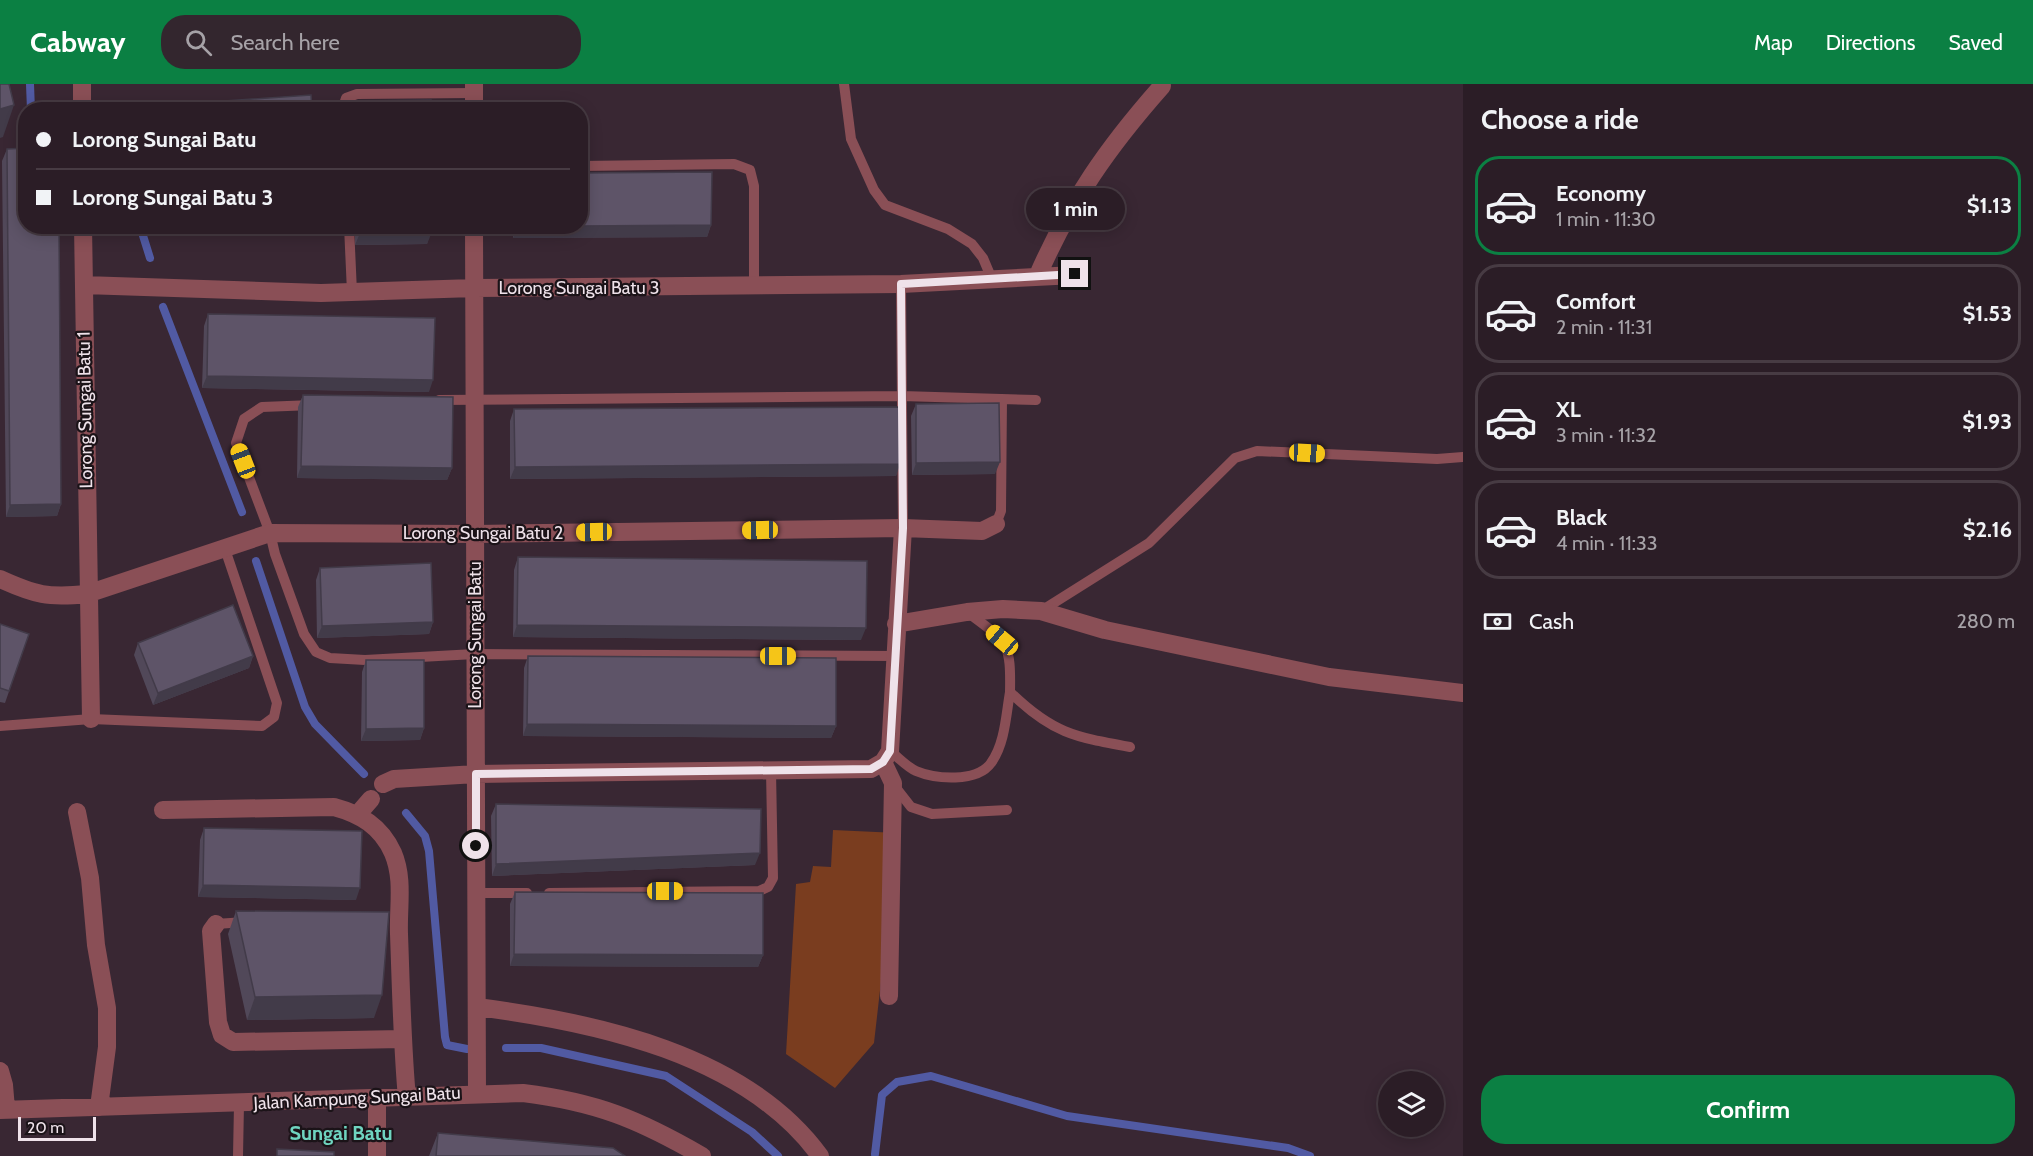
<!DOCTYPE html>
<html lang="en">
<head>
<meta charset="utf-8">
<style>
	:root { --surface:#2b1d26; --page:#33262e; --text:#f1f3f6; --muted:#a6a2a7; --line:#473b43; --accent:#0b8043 }
	body { margin:0; font-family:Cabin,sans-serif; background:var(--page); color:var(--text); height:100vh; display:flex; flex-direction:column; font-size:22px; white-space:nowrap }
	* { box-sizing:border-box; margin:0 }
	p { font-size:20px; color:var(--muted) }
	.icon { flex:none; width:33px; height:33px; fill:none; stroke:currentColor; stroke-width:2; stroke-linecap:round; stroke-linejoin:round }
	.map { position:relative; flex:1; overflow:hidden }
	.details { display:flex; flex-direction:column; background:var(--surface); width:570px }
	.details>* { flex:none }
	.guide { position:absolute; left:18px; top:18px; width:570px; height:132px; border-radius:24px; box-shadow:0 3px 15px #0003,0 0 0 2px var(--line); display:grid; align-content:center; height:132px; padding:0 18px; background:var(--surface) }
	.buttons { position:absolute; left:1378px; top:987px; display:grid; gap:12px }
	.buttons a { display:grid; place-items:center; width:66px; height:66px; border-radius:50%; background:var(--surface); box-shadow:0 3px 15px #0003,0 0 0 2px var(--line); font-size:30px }
	.scale { position:absolute; left:18px; bottom:15px; width:78px; box-sizing:border-box; padding-left:6px; border:3px solid #efe2ea; border-top:0; font-size:16px; line-height:21px; white-space:nowrap; color:#efe2ea; -webkit-text-stroke:4px #1b1318; paint-order:stroke }
	.end { position:absolute; width:27px; height:27px; margin:-14px; border:8px solid #efe2ea; background:#111; box-shadow:0 0 0 3px #111 }
	.from { border-radius:50% }
	.bubble { position:absolute; height:42px; border-radius:21px; background:var(--surface); box-shadow:0 3px 15px #0003,0 0 0 2px var(--line); font-size:20px; font-weight:700; line-height:42px; text-align:center }
	.car { position:absolute; width:18px; height:36px; margin:-18px -9px; border-radius:8px; box-shadow:0 0 4px 2px #0007; background:linear-gradient(#f5c518 24%,#345 0 40%,#f5c518 0 76%,#345 0 86%,#f5c518 0) }
	.guide b { display:flex; align-items:center; gap:21px; height:57px; font-size:22px }
	.guide b+b { border-top:2px solid var(--line) }
	.guide i { width:15px; height:15px; background:var(--text) }
	ul { padding:0; list-style:none }
	li { display:flex; align-items:center; gap:18px; height:99px; margin:0 12px 9px; padding:0 6px; border:3px solid var(--line); border-radius:24px }
	li div { flex:1 }
	li b { display:block; font-size:22px }
	li em { font-style:normal; font-weight:700 }
	li.selected { border-color:var(--accent) }
	li>.icon { width:54px; height:54px; stroke-width:1.5 }
	h2 { padding:0 18px; font-size:27px; line-height:72px }
	.pay { display:flex; align-items:center; gap:15px; height:66px; padding:0 18px; font-size:22px }
	.pay p { margin-inline-start:auto }
	.primary-button { display:flex; gap:12px; margin-top:auto; padding:12px 18px }
	.primary-button a { flex:1; height:69px; border-radius:24px; background:var(--accent); color:#fff; font-size:24px; font-weight:700; line-height:69px; text-align:center }
	header { display:flex; align-items:center; gap:36px; box-sizing:border-box; height:84px; padding:0 30px; background:var(--accent); color:#fff }
	header strong { font-size:28px }
	nav { display:flex; gap:33px; margin-inline-start:auto; font-size:21px }
	.search { width:420px; height:54px; background:var(--page); display:flex; align-items:center; gap:15px; box-sizing:border-box; padding:0 21px; border-radius:24px; color:var(--muted); font-size:22px }
	main { display:flex; flex:1; min-height:0 }
	.map>svg:first-child { display:block }
</style>
</head>
<body>
<header>
<strong>Cabway</strong>
<div class="search"><svg class="icon" aria-label="search" viewBox="0 0 24 24"><circle cx="10" cy="10" r="6"/><path d="M15 15l6 6"/></svg>Search here</div>
<nav><a>Map</a><a>Directions</a><a>Saved</a></nav>
</header>
<main>
<div class="map">
<svg width="1463" height="1072" viewBox="0 0 1463 1072">
	<rect width="100%" height="100%" fill="#392733"/>
	<path fill="#7a3d1f" d="M833 746 898 749 874 959 835 1004 786 970 796 800 810 798 813 782 831 783Z"/>
	<g fill="none" stroke-linecap="round" stroke-linejoin="round">
		<path stroke="#515aa3" stroke-width="8" d="M30 0 31 26
			M140 142 150 174
			M163 223 242 428
			M256 477 305 623 315 640 364 690
			M406 729 425 752 429 767 445 953 447 961 467 965
			M506 964H541L666 992 752 1048 778 1072
			M875 1070 882 1011 897 998 931 992 1067 1032 1288 1064 1310 1072"/>
		<path stroke="#8a4f56" stroke-width="10" d="M844 0 851 55 874 106 885 121 948 145 972 160 983 174 991 193
			M342 26 346 14 357 10 474 9
			M580 82 734 80 750 86 754 102V203
			M349 142 352 208
			M901 200 903 444
			M439 316 902 312 1036 316
			M313 321 262 323 244 335 236 359 270 449 275 470 304 550 316 568 330 574 365 576 475 570 895 572
			M996 440 1001 427 1002 315
			M1041 527 1149 459 1235 374 1257 367 1437 375 1463 373
			M967 528C1007 558 1011 557 1010 608 1052 649 1074 653 1130 663
			M0 642 91 635 262 642 274 633 277 619 225 465
			M890 667C898 673 907 683 916 687 935 695 977 699 991 679 1005 660 1006 631 1010 608
			M893 700 911 723 932 730 1007 726
			M476 809H527
			M549 809 759 807 768 803 773 794 771 687
			M216 840 245 838
			M238 1072 239 1020"/>
		<path stroke="#8a4f56" stroke-width="18" d="M82 0V26
			M474 0V26
			M83 142 91 635
			M474 142 477 1009
			M1038 191C1071 116 1108 63 1162 2
			M84 201 321 209 474 204 901 200 1075 191
			M0 495C35 511 48 514 87 510L270 449 475 450 903 444 982 447 996 440
			M896 540 967 528 1003 525 1041 527 1105 546 1329 593 1463 609
			M883 678 893 699 889 912
			M383 700 394 695 476 690 871 685 883 678 890 667 903 444
			M163 726 334 723C360 730 381 742 393 769 404 795 398 822 399 850 401 904 402 959 407 1014
			M77 728 90 794 96 861 107 924V963L99 1023
			M358 730 371 715
			M216 840 211 847 218 938 222 951 233 958 402 955
			M477 923C595 938 746 970 820 1072
			M0 987 4 1001 6 1025
			M0 1026 523 1009C596 1018 638 1035 702 1072
			M377 1072V1015"/>
	</g>
	<path fill="#514859" d="M7 65 61 420 57 432 6 433 2 77Z
		M711 141 707 153 513 154V142Z
		M355 142H432L427 160 355 161Z
		M208 230 429 308 202 304 204 242Z
		M303 311 452 384 447 396 297 394 298 323Z
		M916 320 995 390 912 391 911 332Z
		M514 325 900 380 896 392 510 395V337Z
		M518 473 861 556 513 553 514 486Z
		M320 484 433 538 429 550 317 554 316 496Z
		M0 540 29 550 5 619 0 618Z
		M138 559 253 572 249 584 153 621 134 571Z
		M528 572 836 642 831 654 523 652 524 584Z
		M366 576 424 644 420 656 361 657 362 588Z
		M496 720 755 781 492 792 491 732Z
		M204 744 356 816 198 813 200 756Z
		M515 808 763 871 758 883 510 882V820Z
		M236 827 374 934 247 936 228 850Z
		M438 1049 625 1072H429Z"/>
	<path fill="#423b49" d="M14 21 3 53 0 54V25Z
		M711 141 707 153 513 154 517 142Z
		M432 148 427 160 355 161 360 149Z
		M207 292 433 296 429 308 202 304Z
		M1000 378 995 390 912 391 916 379Z
		M900 380 896 392 510 395 515 383Z
		M301 382 452 384 447 396 297 394Z
		M61 420 57 432 6 433 10 421Z
		M433 538 429 550 317 554 322 542Z
		M517 541 866 544 861 556 513 553Z
		M253 572 249 584 153 621 158 609Z
		M527 640 836 642 831 654 523 652Z
		M424 644 420 656 361 657 366 645Z
		M760 769 755 781 492 792 496 780Z
		M203 801 360 804 356 816 198 813Z
		M514 870 763 871 758 883 510 882Z
		M382 911 374 934 247 936 255 913Z"/>
	<path fill="#5e5468" stroke="#423b49" stroke-width="1.5" d="M0 0H9L14 21 0 25Z
		M311 11 312 26H212L211 18Z
		M431 16V26H359L358 17Z
		M26 64V142H59L61 420 10 421 7 65Z
		M712 88 711 141 580 142V89Z
		M360 142H432V148L360 149Z
		M208 230 435 234 433 296 207 292Z
		M303 311 453 313 452 384 301 382Z
		M999 319 1000 378 916 379V320Z
		M901 323 900 380 515 383 514 325Z
		M518 473 867 477 866 544 517 541Z
		M431 479 433 538 322 542 320 484Z
		M233 521 253 572 158 609 138 559Z
		M0 540 29 550 9 607 0 604Z
		M528 572 836 574V642L527 640Z
		M366 576H424V644L366 645Z
		M496 720 761 725 760 769 496 780Z
		M204 744 362 747 360 804 203 801Z
		M515 808 763 809V871L514 870Z
		M236 827 389 828 382 911 255 913Z
		M438 1049 613 1064 625 1072H436Z
		M277 1065 334 1068V1072H277Z"/>
	<g fill="none" stroke-linecap="round" stroke-linejoin="round">
		<path stroke="#efe2ea" stroke-width="8" d="M476 762V690L871 685 883 678 890 667 903 444 901 200 1075 190"/>
	</g>
	<g text-anchor="middle" dominant-baseline="central" stroke-width="4.5" stroke-linejoin="round" paint-order="stroke">
		<g font-size="18" fill="#efe2ea" stroke="#1b1318">
			<text x="579" y="204">Lorong Sungai Batu 3</text>
			<text transform="translate(85 326) rotate(-91)">Lorong Sungai Batu 1</text>
			<text x="483" y="449">Lorong Sungai Batu 2</text>
			<text transform="translate(475 551) rotate(-90)">Lorong Sungai Batu</text>
			<text transform="translate(357 1014) rotate(-3)">Jalan Kampung Sungai Batu</text>
		</g>
		<g font-size="20" font-weight="bold" fill="#6fd4c0" stroke="#1b1318">
			<text x="341" y="1049">Sungai Batu</text>
		</g>
	</g>
</svg>
<div class="buttons">
<a><svg class="icon" aria-label="layers" viewBox="0 0 24 24"><path d="M12 4l9 5-9 5-9-5zM3 14l9 5 9-5"/></svg></a>
</div>
<div class="scale">20 m</div>
<i class="end from" style="left:476px;top:762px"></i>
<i class="end" style="left:1075px;top:190px"></i>
<div class="bubble" style="left:1026px;top:104px;width:99px">1 min</div>
<i class="car" style="left:1307px;top:369px;rotate:93deg"></i>
<i class="car" style="left:243px;top:377px;rotate:339deg"></i>
<i class="car" style="left:760px;top:446px;rotate:269deg"></i>
<i class="car" style="left:594px;top:448px;rotate:269deg"></i>
<i class="car" style="left:1002px;top:556px;rotate:310deg"></i>
<i class="car" style="left:778px;top:572px;rotate:90deg"></i>
<i class="car" style="left:665px;top:807px;rotate:90deg"></i>
<div class="guide">
<b><i class="from"></i>Lorong Sungai Batu</b>
<b><i></i>Lorong Sungai Batu 3</b>
</div>
</div>
<section class="details">
<h2>Choose a ride</h2>
<ul>
<li class="selected"><svg class="icon" aria-label="car" viewBox="0 0 24 24"><path d="M5 17H2v-5l4-1 3-4h7l3 4 3 1v5h-3M9 17h6M6 11h13"/><circle cx="7" cy="17" r="2"/><circle cx="17" cy="17" r="2"/></svg><div><b>Economy</b><p>1 min · 11:30</p></div><em>$1.13</em></li>
<li><svg class="icon" aria-label="car" viewBox="0 0 24 24"><path d="M5 17H2v-5l4-1 3-4h7l3 4 3 1v5h-3M9 17h6M6 11h13"/><circle cx="7" cy="17" r="2"/><circle cx="17" cy="17" r="2"/></svg><div><b>Comfort</b><p>2 min · 11:31</p></div><em>$1.53</em></li>
<li><svg class="icon" aria-label="car" viewBox="0 0 24 24"><path d="M5 17H2v-5l4-1 3-4h7l3 4 3 1v5h-3M9 17h6M6 11h13"/><circle cx="7" cy="17" r="2"/><circle cx="17" cy="17" r="2"/></svg><div><b>XL</b><p>3 min · 11:32</p></div><em>$1.93</em></li>
<li><svg class="icon" aria-label="car" viewBox="0 0 24 24"><path d="M5 17H2v-5l4-1 3-4h7l3 4 3 1v5h-3M9 17h6M6 11h13"/><circle cx="7" cy="17" r="2"/><circle cx="17" cy="17" r="2"/></svg><div><b>Black</b><p>4 min · 11:33</p></div><em>$2.16</em></li>
</ul>
<div class="pay"><svg class="icon" aria-label="cash" viewBox="0 0 24 24"><path d="M3 7h18v10H3z"/><circle cx="12" cy="12" r="2"/></svg>Cash<p>280 m</p></div>
<div class="primary-button"><a>Confirm</a></div>
</section>
</main>
</body>
</html>
